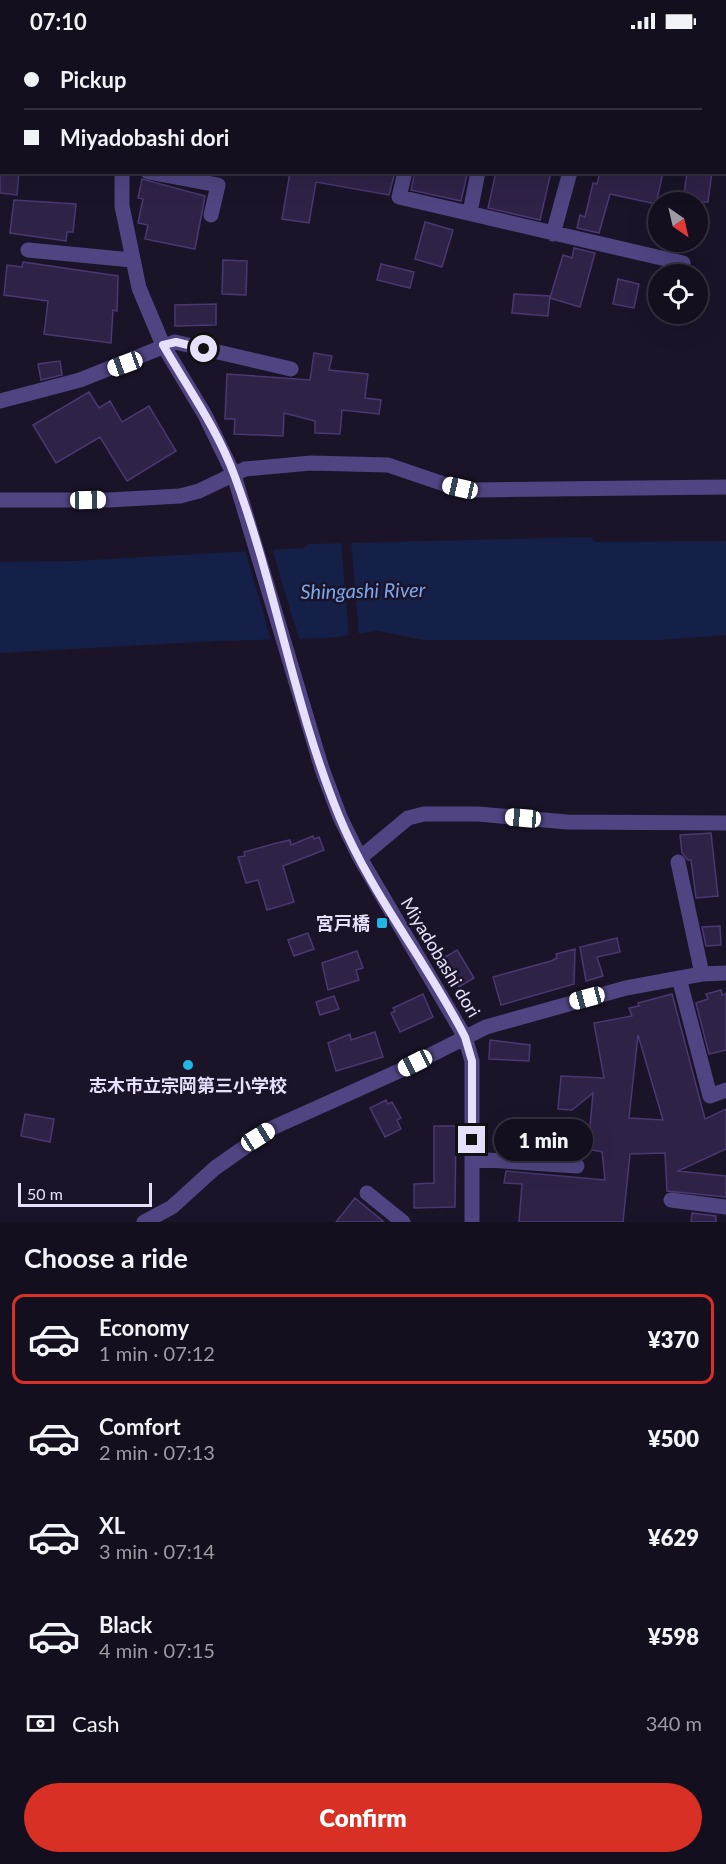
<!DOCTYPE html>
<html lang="en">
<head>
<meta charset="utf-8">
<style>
	:root { --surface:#140f1f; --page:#1d1828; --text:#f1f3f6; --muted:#9d9ca4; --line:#332f3d; --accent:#d93025 }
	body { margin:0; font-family:Lato,"Noto Sans JP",sans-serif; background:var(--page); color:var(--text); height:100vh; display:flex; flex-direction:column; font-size:22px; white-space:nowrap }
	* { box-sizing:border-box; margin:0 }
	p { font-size:20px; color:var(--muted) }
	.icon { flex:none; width:33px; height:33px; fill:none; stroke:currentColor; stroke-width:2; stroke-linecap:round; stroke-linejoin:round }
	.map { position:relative; height:1180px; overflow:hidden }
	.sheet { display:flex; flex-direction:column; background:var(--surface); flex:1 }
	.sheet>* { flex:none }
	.top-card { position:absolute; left:0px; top:0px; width:726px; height:132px; box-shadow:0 6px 24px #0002,0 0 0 2px var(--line); display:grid; align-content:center; height:132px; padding:0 24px; background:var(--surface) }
	.needle { width:39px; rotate:146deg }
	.buttons { position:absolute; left:648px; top:150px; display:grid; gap:12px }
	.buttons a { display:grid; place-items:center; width:60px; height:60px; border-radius:50%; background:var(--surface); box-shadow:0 6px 24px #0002,0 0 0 2px var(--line); font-size:30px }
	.scale { position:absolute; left:18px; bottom:15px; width:134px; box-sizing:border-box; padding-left:6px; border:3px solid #e7e0fb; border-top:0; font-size:16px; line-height:21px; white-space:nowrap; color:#e7e0fb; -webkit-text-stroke:4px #1b1429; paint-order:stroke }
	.end { position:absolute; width:27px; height:27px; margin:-14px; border:8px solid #e7e0fb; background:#111; box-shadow:0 0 0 3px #111 }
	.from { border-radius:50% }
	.bubble { position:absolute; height:42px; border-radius:21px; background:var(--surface); box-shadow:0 6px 24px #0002,0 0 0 2px var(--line); font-size:20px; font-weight:800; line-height:42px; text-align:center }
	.car { position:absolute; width:18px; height:36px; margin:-18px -9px; border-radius:8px; box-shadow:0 0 4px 2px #0007; background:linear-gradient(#fff 24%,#345 0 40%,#fff 0 76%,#345 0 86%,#fff 0) }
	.top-card b { display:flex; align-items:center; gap:21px; height:57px; font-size:22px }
	.top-card b+b { border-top:2px solid var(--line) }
	.top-card i { width:15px; height:15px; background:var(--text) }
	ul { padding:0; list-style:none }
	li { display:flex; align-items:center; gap:18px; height:90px; margin:0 12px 9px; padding:0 12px; border:3px solid transparent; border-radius:12px }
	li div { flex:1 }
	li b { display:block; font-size:22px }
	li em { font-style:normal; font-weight:800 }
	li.active { border-color:var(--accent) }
	li>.icon { width:54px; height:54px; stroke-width:1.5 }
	h2 { padding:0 24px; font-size:27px; line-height:72px }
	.pay { display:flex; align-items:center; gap:15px; height:66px; padding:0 24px; font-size:22px }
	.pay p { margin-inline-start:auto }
	.button { display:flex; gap:12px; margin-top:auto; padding:12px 24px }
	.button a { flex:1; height:69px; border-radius:36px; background:var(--accent); color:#fff; font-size:24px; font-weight:800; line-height:69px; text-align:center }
	.status { display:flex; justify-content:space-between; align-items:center; height:42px; padding:0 30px; background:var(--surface); direction:ltr }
	.status svg { height:16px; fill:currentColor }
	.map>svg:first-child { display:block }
</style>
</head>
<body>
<div class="status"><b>07:10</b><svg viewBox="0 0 49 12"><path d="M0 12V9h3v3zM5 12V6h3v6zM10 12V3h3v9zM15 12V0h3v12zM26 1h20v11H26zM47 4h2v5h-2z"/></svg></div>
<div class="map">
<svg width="726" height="1180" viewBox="0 0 726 1180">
	<rect width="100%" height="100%" fill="#1b1429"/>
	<path fill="#142047" d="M590 495 595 500 726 499V593L661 598H424L377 589 329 596 216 599 0 611V520L72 519 304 506 309 502Z"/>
	<path fill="#1b1429" d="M351 498 359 594 349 595 341 499Z
		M272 506 281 537 300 600 272 601 245 508Z"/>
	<path fill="#2f2247" stroke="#4b3771" stroke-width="1.5" fill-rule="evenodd" d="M0 130H19L17 153 0 151Z
		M290 130H395L389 153 316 140 309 181 282 177Z
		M415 130H455L467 133 461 159 411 148Z
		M496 130H551L540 178 488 166Z
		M600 130H663L656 162 610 152 599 191 577 186 580 173 585 175 593 141 597 142Z
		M687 130H712L708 160H683Z
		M142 137 205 154 195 207 145 197 148 183 138 181 143 157 138 156Z
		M14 158 76 162 73 190H67L66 199 10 191Z
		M425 180 453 188 442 225 415 217Z
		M574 206 595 211 580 265 550 256 563 213 572 216Z
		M223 218 247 219 246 253 222 252Z
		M23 220 118 234 117 269 113 268 111 301 44 292 48 259 4 253 7 223 22 225Z
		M381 222 414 230 410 246 377 238Z
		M618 237 639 242 634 266 613 262Z
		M514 252 550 254 548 274 512 271Z
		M216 262V283L175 284V263Z
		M314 311 332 314 329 328 368 332 365 356 381 358 379 372 342 368 340 392 315 391V379L284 371 283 394 234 392 235 377H225L227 332 310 338Z
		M60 319 62 333 41 338 38 322Z
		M89 350 99 366 110 359 122 380 149 364 176 409 127 439 100 395 56 421 33 383Z
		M711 791 718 854 696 856 691 818H688L682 811 680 793Z
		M313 794 314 797 319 795 324 808 283 824 294 860 267 868 258 838 246 841 238 815 245 814 244 810 273 802 290 798 291 803Z
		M720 884 721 903 706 904 702 885Z
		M308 891 314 907 294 914 288 898Z
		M617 896 620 910 597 915 603 934 586 939 580 905Z
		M575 907 574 942 501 963 493 935 551 919 557 916 556 912Z
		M457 908 474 936 459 945 442 917Z
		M357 909 363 926 356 928 359 938 328 948 322 921Z
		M721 948 722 953 726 952V1008L709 1012 696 961 708 957 706 952Z
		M423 952 433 975 400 990 391 971 395 969 393 966Z
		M672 952 705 1077 726 1067V1107L678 1129 726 1134V1155L667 1149 665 1111 630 1112 623 1180H519L522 1142 504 1141 506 1129 605 1138 602 1110 588 1107 593 1051 572 1068 558 1067 561 1034 604 1036 594 981 632 974 629 966 639 964 638 961ZM638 993 663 1078 629 1076Z
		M334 954 339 967 320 973 316 960Z
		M375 990 383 1015 336 1029 328 1001 350 992 351 998Z
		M490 998 530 1003 529 1019 489 1017Z
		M386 1058 388 1062 392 1060 401 1076 397 1078 401 1087 385 1095 370 1066Z
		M25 1072 54 1077 50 1100 21 1094Z
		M517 1079 536 1081 534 1111 509 1110 511 1096H516Z
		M434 1084H456L455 1165 414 1166V1142L434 1141Z
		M355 1156 384 1180H336Z
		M692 1171 716 1174V1180H691Z"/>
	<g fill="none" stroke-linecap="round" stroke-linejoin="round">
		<path stroke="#504582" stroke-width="15" d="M123 0V2
			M238 0 349 2
			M388 2 389 0
			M461 2V0
			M516 2 517 0
			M0 65 2 66
			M122 130V164L139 246 163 303 205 373 234 433 322 727 340 775 360 816 465 995 472 1019V1180
			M148 130 218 143 211 173
			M405 130 399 155 683 221
			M470 170 478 130
			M553 192 570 130
			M28 208 132 218
			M0 359 80 338 175 300 291 327
			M0 458H109L180 454 199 449 245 427 311 421 388 423 444 442 476 448 726 445
			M360 816 408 776 424 772H478L567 780 726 781
			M678 820 702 932
			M679 936 710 1054 726 1048
			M472 1117 577 1124
			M367 1151 403 1180
			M671 1158 726 1165
			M144 1180 172 1165 215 1126 272 1086 399 1029 486 985 626 946 702 932 726 931"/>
	</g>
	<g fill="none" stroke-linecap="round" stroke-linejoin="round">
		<path stroke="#e7e0fb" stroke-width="8" d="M204 307 176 300 163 303C188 346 218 388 235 435 276 546 294 664 339 774 371 852 427 920 465 995L472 1019V1098"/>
	</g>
	<g fill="#23b5e4" stroke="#1b1429" stroke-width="2">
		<rect x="376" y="875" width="12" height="12" rx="3"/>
		<circle cx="188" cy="1023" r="6"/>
	</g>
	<g text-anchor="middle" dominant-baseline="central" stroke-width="5" stroke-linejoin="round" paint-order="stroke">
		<g font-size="18" font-weight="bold" fill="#e7e0fb" stroke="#1b1429" text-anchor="end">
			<text x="370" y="881">宮戸橋</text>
			<text x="188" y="1043" text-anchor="middle">志木市立宗岡第三小学校</text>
		</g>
		<g font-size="18" fill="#e7e0fb" stroke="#1b1429">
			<text transform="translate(441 915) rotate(59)">Miyadobashi dori</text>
		</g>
		<g font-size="20" font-style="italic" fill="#7aa8ef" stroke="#1b1429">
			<text transform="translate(363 548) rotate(-1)">Shingashi River</text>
		</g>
	</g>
</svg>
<div class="buttons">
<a><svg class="needle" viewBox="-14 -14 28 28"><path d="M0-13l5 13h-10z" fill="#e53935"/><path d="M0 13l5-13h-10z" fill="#9d9ca4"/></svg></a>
<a><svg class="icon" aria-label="locate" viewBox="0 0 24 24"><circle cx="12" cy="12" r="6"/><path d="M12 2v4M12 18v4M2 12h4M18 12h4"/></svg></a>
</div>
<div class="scale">50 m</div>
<i class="end from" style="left:204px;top:307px"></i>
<i class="end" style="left:472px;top:1098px"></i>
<div class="bubble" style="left:494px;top:1077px;width:99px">1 min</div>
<i class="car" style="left:125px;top:322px;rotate:250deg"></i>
<i class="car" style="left:460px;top:446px;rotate:283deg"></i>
<i class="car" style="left:88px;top:458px;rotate:89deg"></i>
<i class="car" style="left:523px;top:776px;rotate:275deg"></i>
<i class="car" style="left:587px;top:956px;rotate:255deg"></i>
<i class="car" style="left:415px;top:1021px;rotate:243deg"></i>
<i class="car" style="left:258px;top:1095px;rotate:58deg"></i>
<div class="top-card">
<b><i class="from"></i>Pickup</b>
<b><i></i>Miyadobashi dori</b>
</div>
</div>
<section class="sheet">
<h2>Choose a ride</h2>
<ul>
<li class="active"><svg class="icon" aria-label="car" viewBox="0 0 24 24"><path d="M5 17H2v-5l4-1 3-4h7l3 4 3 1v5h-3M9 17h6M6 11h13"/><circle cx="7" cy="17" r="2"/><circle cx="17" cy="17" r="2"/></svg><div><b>Economy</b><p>1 min · 07:12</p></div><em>¥370</em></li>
<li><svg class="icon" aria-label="car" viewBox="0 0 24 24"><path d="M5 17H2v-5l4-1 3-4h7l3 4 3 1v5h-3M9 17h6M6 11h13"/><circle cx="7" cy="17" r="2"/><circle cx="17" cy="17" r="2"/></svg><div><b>Comfort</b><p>2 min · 07:13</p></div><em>¥500</em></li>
<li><svg class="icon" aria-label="car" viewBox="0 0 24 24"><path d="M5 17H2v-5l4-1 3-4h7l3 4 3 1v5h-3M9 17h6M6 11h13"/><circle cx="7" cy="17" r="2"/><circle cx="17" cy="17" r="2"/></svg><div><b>XL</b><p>3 min · 07:14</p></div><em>¥629</em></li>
<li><svg class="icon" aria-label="car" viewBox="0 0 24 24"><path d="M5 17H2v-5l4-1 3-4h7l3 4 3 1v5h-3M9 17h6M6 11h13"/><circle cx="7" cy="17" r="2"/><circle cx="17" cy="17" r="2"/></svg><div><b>Black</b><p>4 min · 07:15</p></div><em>¥598</em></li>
</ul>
<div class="pay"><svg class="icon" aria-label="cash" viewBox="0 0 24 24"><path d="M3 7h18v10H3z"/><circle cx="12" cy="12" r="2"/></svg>Cash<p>340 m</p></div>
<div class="button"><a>Confirm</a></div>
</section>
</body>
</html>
